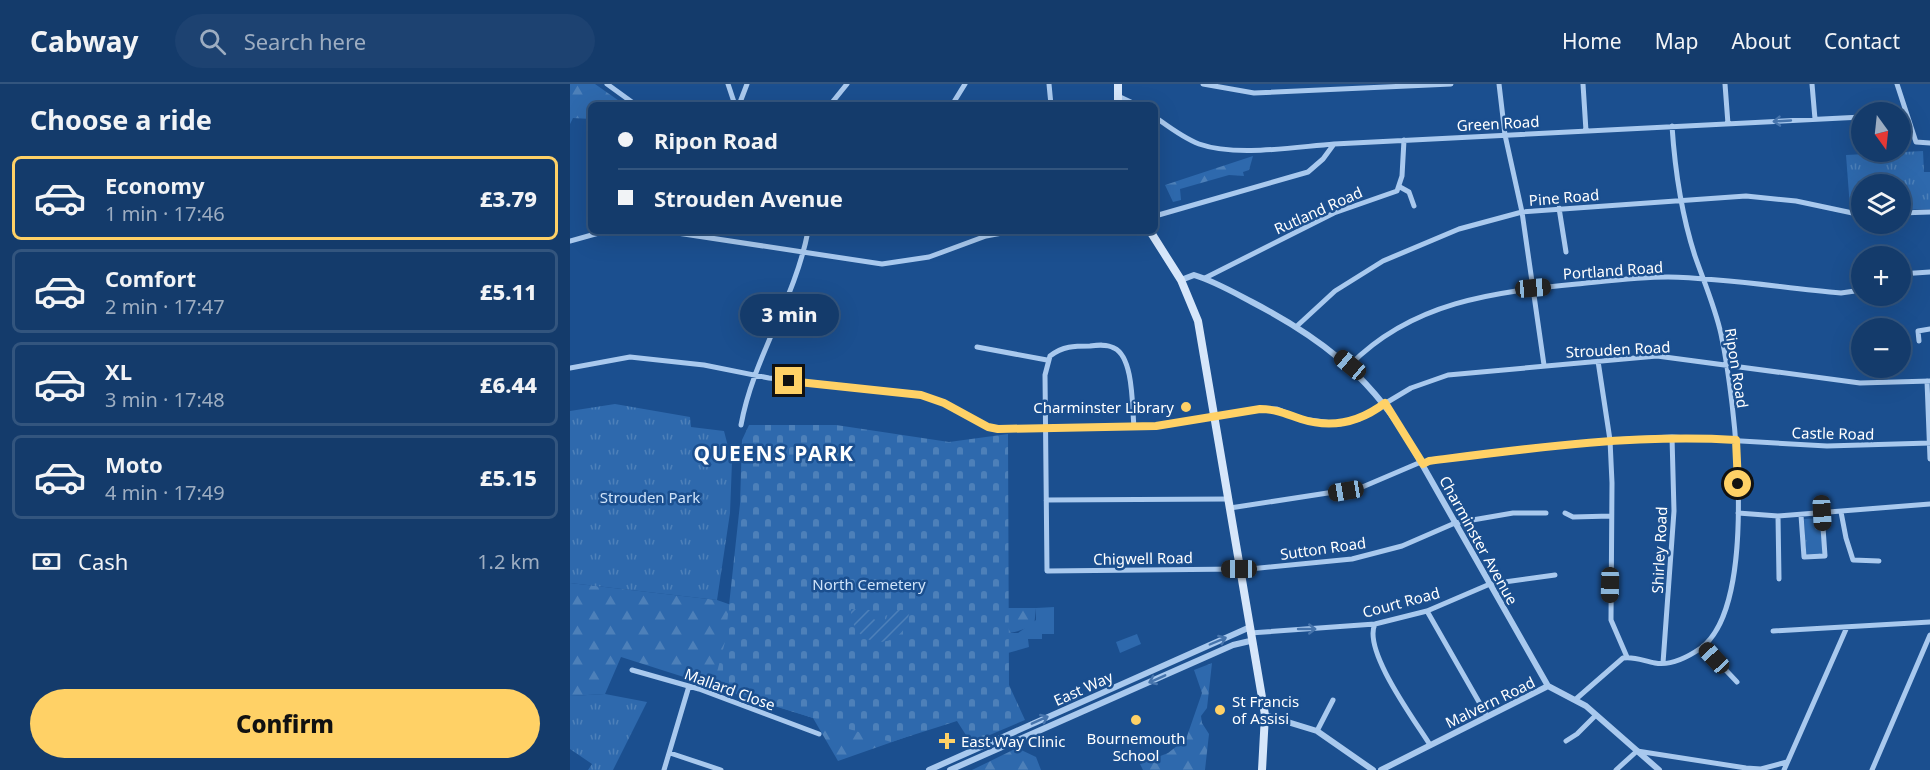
<!DOCTYPE html>
<html lang="en">
<head>
<meta charset="utf-8">
<style>
	:root { --surface:#143b6b; --page:#1d4271; --text:#f1f3f6; --muted:#9dadc1; --line:#33557e; --accent:#ffd166 }
	body { margin:0; font-family:"Noto Sans",sans-serif; background:var(--page); color:var(--text); height:100vh; display:flex; flex-direction:column; font-size:22px; white-space:nowrap }
	* { box-sizing:border-box; margin:0 }
	p { font-size:20px; color:var(--muted) }
	.icon { flex:none; width:33px; height:33px; fill:none; stroke:currentColor; stroke-width:2; stroke-linecap:round; stroke-linejoin:round }
	.map { position:relative; flex:1; overflow:hidden }
	.drawer { display:flex; flex-direction:column; background:var(--surface); width:570px }
	.drawer>* { flex:none }
	.banner { position:absolute; left:18px; top:18px; width:570px; height:132px; border-radius:9px; box-shadow:0 6px 24px #0002,0 0 0 2px var(--line); display:grid; align-content:center; height:132px; padding:0 30px; background:var(--surface) }
	.needle { width:39px; rotate:165deg }
	.tools { position:absolute; left:1281px; top:18px; display:grid; gap:12px }
	.tools a { display:grid; place-items:center; width:60px; height:60px; border-radius:50%; background:var(--surface); box-shadow:0 6px 24px #0002,0 0 0 2px var(--line); font-size:30px }
	.end { position:absolute; width:27px; height:27px; margin:-14px; border:8px solid #ffd166; background:#111; box-shadow:0 0 0 3px #111 }
	.from { border-radius:50% }
	.bubble { position:absolute; height:42px; border-radius:21px; background:var(--surface); box-shadow:0 6px 24px #0002,0 0 0 2px var(--line); font-size:20px; font-weight:800; line-height:42px; text-align:center }
	.car { position:absolute; width:18px; height:36px; margin:-18px -9px; border-radius:8px; box-shadow:0 0 4px 2px #0007; background:linear-gradient(#222 24%,#8ab4d8 0 40%,#222 0 76%,#8ab4d8 0 86%,#222 0) }
	.banner b { display:flex; align-items:center; gap:21px; height:57px; font-size:22px }
	.banner b+b { border-top:2px solid var(--line) }
	.banner i { width:15px; height:15px; background:var(--text) }
	ul { padding:0; list-style:none }
	li { display:flex; align-items:center; gap:18px; height:84px; margin:0 12px 9px; padding:0 18px; border:3px solid var(--line); border-radius:9px }
	li div { flex:1 }
	li b { display:block; font-size:22px }
	li em { font-style:normal; font-weight:800 }
	li.on { border-color:var(--accent) }
	li>.icon { width:54px; height:54px; stroke-width:1.5 }
	h2 { padding:0 30px; font-size:27px; line-height:72px }
	.pay { display:flex; align-items:center; gap:15px; height:66px; padding:0 30px; font-size:22px }
	.pay p { margin-inline-start:auto }
	.action { display:flex; gap:12px; margin-top:auto; padding:12px 30px }
	.action a { flex:1; height:69px; border-radius:36px; background:var(--accent); color:#111; font-size:24px; font-weight:800; line-height:69px; text-align:center }
	header { display:flex; align-items:center; gap:36px; box-sizing:border-box; height:84px; padding:0 30px; background:var(--surface); border-bottom:2px solid var(--line) }
	header strong { font-size:28px }
	nav { display:flex; gap:33px; margin-inline-start:auto; font-size:21px }
	.search { width:420px; height:54px; background:var(--page); display:flex; align-items:center; gap:15px; box-sizing:border-box; padding:0 21px; border-radius:33px; color:var(--muted); font-size:22px }
	main { display:flex; flex:1; min-height:0 }
	.map>svg:first-child { display:block }
</style>
</head>
<body>
<header>
<strong>Cabway</strong>
<div class="search"><svg class="icon" aria-label="search" viewBox="0 0 24 24"><circle cx="10" cy="10" r="6"/><path d="M15 15l6 6"/></svg>Search here</div>
<nav><a>Home</a><a>Map</a><a>About</a><a>Contact</a></nav>
</header>
<main>
<section class="drawer">
<h2>Choose a ride</h2>
<ul>
<li class="on"><svg class="icon" aria-label="car" viewBox="0 0 24 24"><path d="M5 17H2v-5l4-1 3-4h7l3 4 3 1v5h-3M9 17h6M6 11h13"/><circle cx="7" cy="17" r="2"/><circle cx="17" cy="17" r="2"/></svg><div><b>Economy</b><p>1 min · 17:46</p></div><em>£3.79</em></li>
<li><svg class="icon" aria-label="car" viewBox="0 0 24 24"><path d="M5 17H2v-5l4-1 3-4h7l3 4 3 1v5h-3M9 17h6M6 11h13"/><circle cx="7" cy="17" r="2"/><circle cx="17" cy="17" r="2"/></svg><div><b>Comfort</b><p>2 min · 17:47</p></div><em>£5.11</em></li>
<li><svg class="icon" aria-label="car" viewBox="0 0 24 24"><path d="M5 17H2v-5l4-1 3-4h7l3 4 3 1v5h-3M9 17h6M6 11h13"/><circle cx="7" cy="17" r="2"/><circle cx="17" cy="17" r="2"/></svg><div><b>XL</b><p>3 min · 17:48</p></div><em>£6.44</em></li>
<li><svg class="icon" aria-label="car" viewBox="0 0 24 24"><path d="M5 17H2v-5l4-1 3-4h7l3 4 3 1v5h-3M9 17h6M6 11h13"/><circle cx="7" cy="17" r="2"/><circle cx="17" cy="17" r="2"/></svg><div><b>Moto</b><p>4 min · 17:49</p></div><em>£5.15</em></li>
</ul>
<div class="pay"><svg class="icon" aria-label="cash" viewBox="0 0 24 24"><path d="M3 7h18v10H3z"/><circle cx="12" cy="12" r="2"/></svg>Cash<p>1.2 km</p></div>
<div class="action"><a>Confirm</a></div>
</section>
<div class="map">
<svg width="1360" height="686" viewBox="0 0 1360 686">
	<defs>
		<pattern id="forest-firs" width="22" height="20" patternUnits="userSpaceOnUse" patternTransform="scale(1.5)"><rect width="22" height="20" fill="#2e69ad"/><path d="M5 1l3.5 6h-7zM16 11l3.5 6h-7z" fill="#4d80b9"/></pattern>
		<pattern id="cemetery-stones" width="16" height="16" patternUnits="userSpaceOnUse" patternTransform="scale(1.5)"><rect width="16" height="16" fill="#2e69ad"/><path d="M2 7V4a2 2 0 0 1 4 0v3zM10 15v-3a2 2 0 0 1 4 0v3z" fill="#4d80b9"/></pattern>
		<pattern id="park-tufts" width="24" height="20" patternUnits="userSpaceOnUse" patternTransform="scale(1.5)"><rect width="24" height="20" fill="#2e69ad"/><path d="M3 7l-1-3M5 7V3M7 7l1-3M15 17l-1-3M17 17v-4M19 17l1-3" fill="none" stroke="#4d80b9"/></pattern>
		<pattern id="garden-furrows" width="10" height="10" patternUnits="userSpaceOnUse" patternTransform="scale(1.5)"><rect width="10" height="10" fill="#2e69ad"/><path d="M-1 1l2-2M0 10L10 0M9 11l2-2" fill="none" stroke="#4d80b9"/></pattern>
	</defs>
	<rect width="100%" height="100%" fill="#1b4f8f"/>
	<path fill="#2e69ad" d="M484 523V550H472V555H458L459 563 438 569V549H448L466 536V524Z
		M567 550 571 560 550 569 546 558Z"/>
	<path fill="url(#forest-firs)" d="M0 0H25L55 21H21V35L3 34 0 40Z
		M683 72 679 86 673 88 674 92 659 91 610 105 611 116 603 118 595 101Z
		M0 499 147 516 167 523 342 651 268 677 243 634 51 573 35 610 0 612Z
		M437 524H466L464 543C454 543 448 549 438 549Z
		M642 579 637 624 631 632 632 639 639 650 635 686H573L570 680 598 669 616 655 632 609 624 586Z
		M447 664 466 673 471 686H402Z"/>
	<path fill="url(#cemetery-stones)" d="M179 341H266L379 358 438 350 439 601 455 636 401 659 387 637 321 658 143 603 155 558 170 420 172 356Z"/>
	<path fill="url(#park-tufts)" d="M1353 67 1354 88H1360V125L1331 126 1330 100H1292L1291 127 1280 124 1276 71Z
		M45 320 120 333 121 343 154 347 162 378 160 429 147 516 0 499V327Z
		M1252 434V470H1236L1234 435Z
		M35 610 77 618 43 686H18L22 680 0 665V612Z"/>
	<path fill="url(#garden-furrows)" d="M281 525 300 526 302 534 309 538 316 535 319 526H339C339 569 280 568 281 525Z"/>
	<g fill="none" stroke-linecap="round" stroke-linejoin="round">
		<path stroke="#a9c9ee" stroke-width="5" d="M37 0 66 21
			M158 0 165 21
			M479 0 481 21
			M633 0 684 9 881 0
			M929 0 935 51 952 128 974 281
			M1013 0 1016 47
			M1155 0 1158 40
			M1242 0 1245 35
			M1327 0 1346 58 1360 59
			M548 12 567 21
			M169 21 177 0
			M260 21 277 0
			M382 21 395 0
			M585 33C599 43 613 54 629 60 666 73 724 63 764 60
			M830 103 839 108 844 122
			M989 124 996 168
			M1330 129 1360 128
			M585 132 738 88 753 75 764 60 1292 33
			M94 147 312 180 359 173 416 152 443 147
			M0 157 36 147
			M1330 190 1360 188
			M635 194 764 129 827 107 832 92 834 56
			M727 242 765 207 813 177 889 145 952 128 1176 112 1226 117 1292 131
			M1349 257 1348 247 1360 245
			M407 263 477 276
			M1028 277 1040 356 1042 399 1041 536 1057 573
			M780 281C842 218 923 208 1007 200 1037 197 1068 193 1098 193 1155 194 1214 204 1271 209L1292 206
			M0 284 60 273 134 281 199 294 351 311 374 319 418 343 428 345 586 342 690 325H707L732 335 770 340 789 335 841 304 878 291 1087 272 1290 299 1360 297
			M1357 297 1360 375
			M171 341C183 274 225 216 238 147
			M564 343C562 324 564 273 544 264 537 260 528 261 520 262 504 262 493 262 480 272L475 291 477 487 669 485
			M853 380 859 377 1040 356 1102 353 1257 362 1360 359
			M476 416 659 415
			M660 424 790 404 851 378
			M1271 428 1276 454 1283 476 1309 477
			M995 429 1003 433 1041 432
			M1168 429 1208 432 1360 420
			M1231 431 1234 473 1255 472 1252 429
			M1208 432 1209 495
			M670 486 782 475 832 462 885 439 943 429H976
			M857 527 917 632
			M805 540C792 566 846 638 860 661
			M1203 547 1360 538
			M680 549 805 540 857 527 920 500 985 491
			M1133 562 1167 598
			M1093 579 1104 427 1102 353
			M62 586 129 605 249 650
			M1006 615 1053 574C1064 572 1074 577 1085 579 1101 582 1118 573 1131 564 1190 520 1165 315 1151 250 1145 223 1134 198 1125 172 1111 129 1105 87 1102 42
			M747 647 763 616
			M996 657 1007 650 1026 631
			M100 669 151 686
			M94 686 119 602
			M1046 686 1067 667 1176 684 1191 685 1217 678
			M1214 686 1277 543
			M1302 686 1360 551"/>
		<path stroke="#a9c9ee" stroke-width="6" d="M611 196 624 191C644 197 663 208 682 218 749 253 795 288 836 352L978 602 1016 622 1089 686
			M695 631 747 647 803 686
			M359 686 678 544
			M380 686 663 561 680 557
			M811 686 978 602"/>
		<path stroke="#d6e6fa" stroke-width="8" d="M548 0V21
			M580 147 611 196 628 237 695 631 692 686"/>
	</g>
	<defs><path id="oneway-shaft" d="M-6 0H5M1.5-3L5.5 0L1.5 3" fill="none" stroke-width="1.6" stroke-linecap="round" stroke-linejoin="round" transform="scale(1.5)"/></defs>
	<g stroke="#4674ac">
		<use href="#oneway-shaft" transform="translate(1212 37) rotate(177)"/>
		<use href="#oneway-shaft" transform="translate(737 545)"/>
		<use href="#oneway-shaft" transform="translate(648 557) rotate(-23)"/>
		<use href="#oneway-shaft" transform="translate(587 595) rotate(156)"/>
		<use href="#oneway-shaft" transform="translate(470 636) rotate(-24)"/>
	</g>
	<g fill="none" stroke-linecap="round" stroke-linejoin="round">
		<path stroke="#ffd166" stroke-width="8" d="M219 297 351 311 374 319 418 343 428 345 586 342 690 325C706 325 716 330 731 335 762 345 790 338 815 319L853 380 859 377C961 364 1063 350 1166 356L1168 400"/>
	</g>
	<g fill="#ffd166" stroke="#1b4f8f" stroke-width="2">
		<circle cx="616" cy="323" r="6"/>
		<circle cx="650" cy="626" r="6"/>
		<circle cx="566" cy="636" r="6"/>
		<path d="M374 648h6v6h6v6h-6v6h-6v-6h-6v-6h6z"/>
	</g>
	<g text-anchor="middle" dominant-baseline="central" stroke-width="5" stroke-linejoin="round" paint-order="stroke">
		<g font-size="15" fill="#fff" stroke="#1b4f8f">
			<text transform="translate(928 39) rotate(-3)">Green Road</text>
			<text transform="translate(994 113) rotate(-5)">Pine Road</text>
			<text transform="translate(748 126) rotate(-24)">Rutland Road</text>
			<text transform="translate(1043 186) rotate(-4)">Portland Road</text>
			<text transform="translate(1048 265) rotate(-3)">Strouden Road</text>
			<text transform="translate(1167 284) rotate(81)">Ripon Road</text>
			<text transform="translate(1263 349) rotate(1)">Castle Road</text>
			<text transform="translate(909 456) rotate(61)">Charminster Avenue</text>
			<text transform="translate(753 464) rotate(-8)">Sutton Road</text>
			<text transform="translate(1089 466) rotate(-87)">Shirley Road</text>
			<text transform="translate(573 474) rotate(-1)">Chigwell Road</text>
			<text transform="translate(831 518) rotate(-15)">Court Road</text>
			<text transform="translate(513 604) rotate(-24)">East Way</text>
			<text transform="translate(160 605) rotate(20)">Mallard Close</text>
			<text transform="translate(920 618) rotate(-26)">Malvern Road</text>
		</g>
		<g font-size="15" fill="#fff" stroke="#1b4f8f" text-anchor="start">
			<text x="604" y="323" text-anchor="end">Charminster Library</text>
			<text x="662" y="617">St Francis<tspan x="662" dy="17">of Assisi</tspan></text>
			<text x="566" y="654" text-anchor="middle">Bournemouth<tspan x="566" dy="17">School</tspan></text>
			<text x="391" y="657">East Way Clinic</text>
		</g>
		<g font-size="15" fill="#cfe3fa" stroke="#1b4f8f">
			<text x="80" y="413">Strouden Park</text>
			<text x="299" y="500">North Cemetery</text>
		</g>
		<g font-size="21" font-weight="bold" letter-spacing="1.5" fill="#fff" stroke="#1b4f8f">
			<text x="204" y="369">QUEENS PARK</text>
		</g>
	</g>
</svg>
<div class="tools">
<a><svg class="needle" viewBox="-14 -14 28 28"><path d="M0-13l5 13h-10z" fill="#e53935"/><path d="M0 13l5-13h-10z" fill="#9dadc1"/></svg></a>
<a><svg class="icon" aria-label="layers" viewBox="0 0 24 24"><path d="M12 4l9 5-9 5-9-5zM3 14l9 5 9-5"/></svg></a>
<a>+</a>
<a>−</a>
</div>
<i class="end from" style="left:1168px;top:400px"></i>
<i class="end" style="left:219px;top:297px"></i>
<div class="bubble" style="left:170px;top:210px;width:99px">3 min</div>
<i class="car" style="left:963px;top:204px;rotate:85deg"></i>
<i class="car" style="left:780px;top:281px;rotate:310deg"></i>
<i class="car" style="left:776px;top:407px;rotate:261deg"></i>
<i class="car" style="left:1252px;top:429px;rotate:177deg"></i>
<i class="car" style="left:669px;top:485px;rotate:270deg"></i>
<i class="car" style="left:1040px;top:501px;rotate:181deg"></i>
<i class="car" style="left:1144px;top:574px;rotate:317deg"></i>
<div class="banner">
<b><i class="from"></i>Ripon Road</b>
<b><i></i>Strouden Avenue</b>
</div>
</div>
</main>
</body>
</html>
